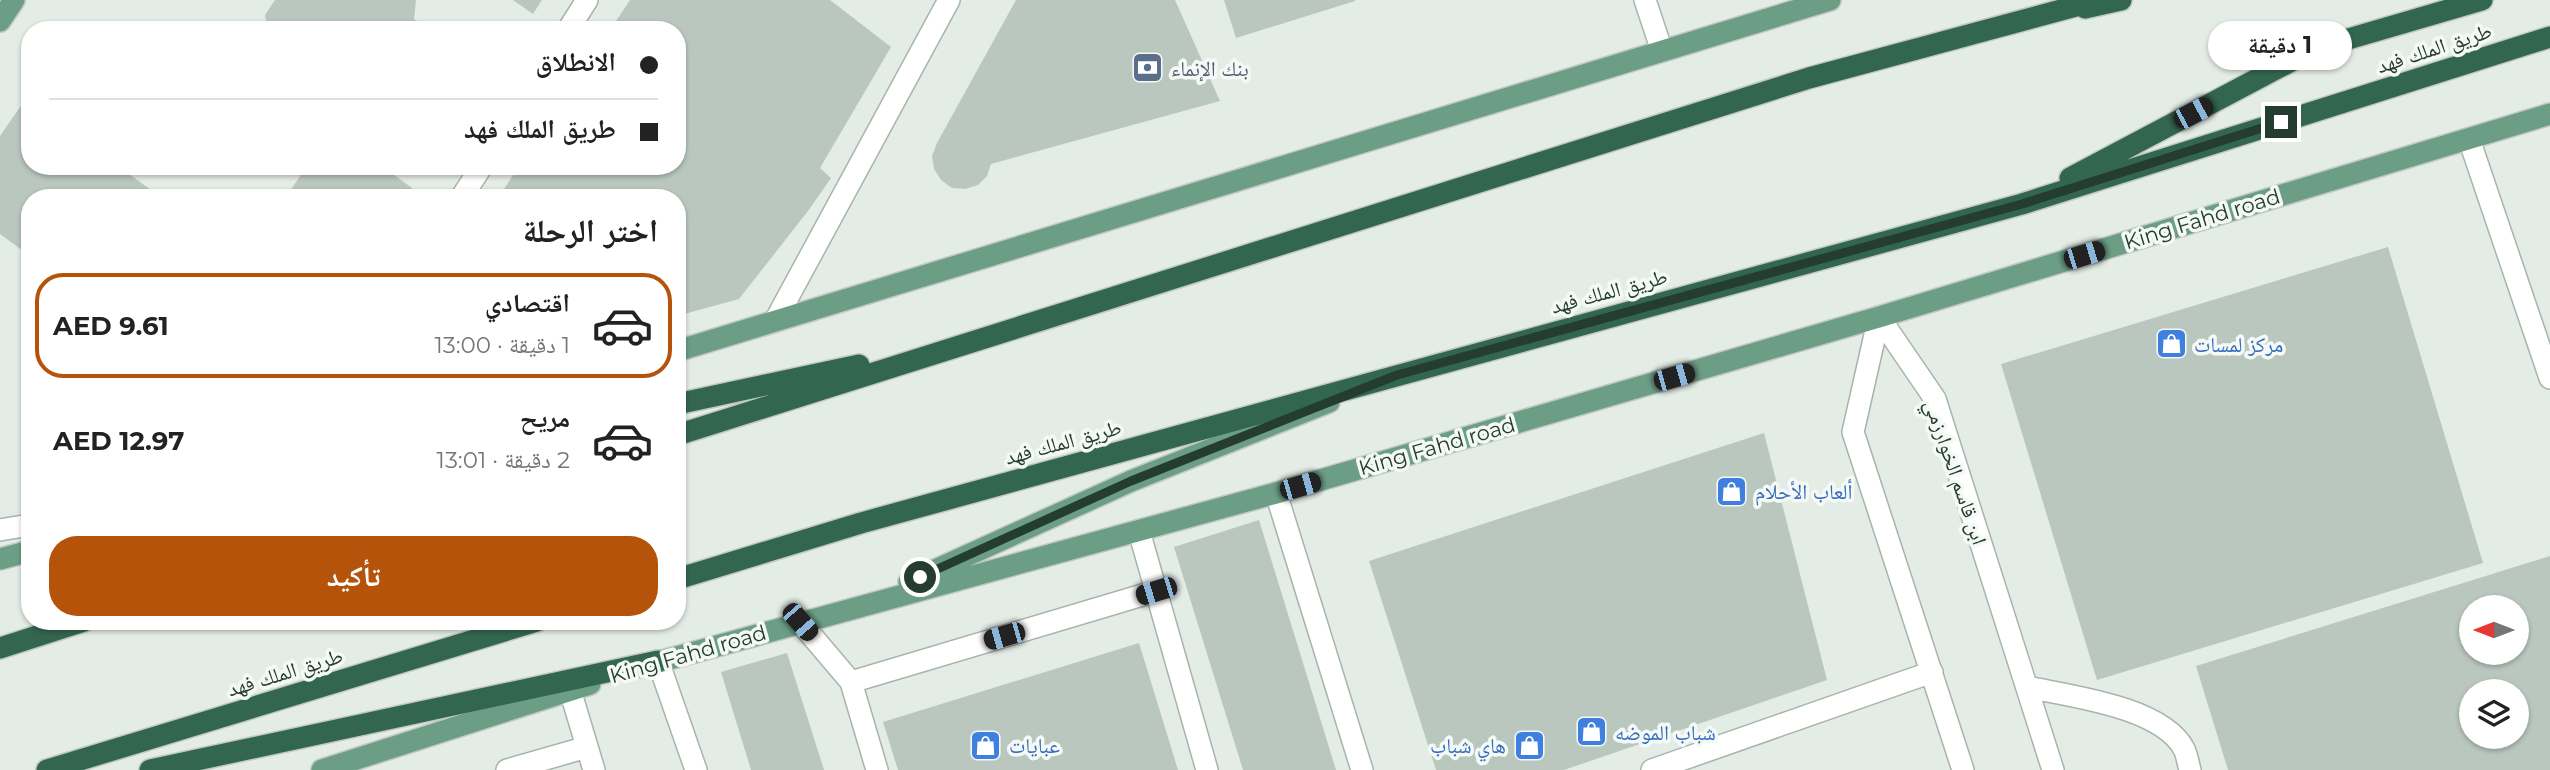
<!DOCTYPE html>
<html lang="ar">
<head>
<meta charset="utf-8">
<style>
	:root { --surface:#fff; --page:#f2f2f2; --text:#222; --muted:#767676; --line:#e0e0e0; --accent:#b45309 }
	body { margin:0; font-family:Montserrat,"Noto Naskh Arabic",sans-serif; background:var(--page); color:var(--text); direction:rtl; height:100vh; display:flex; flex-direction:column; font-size:26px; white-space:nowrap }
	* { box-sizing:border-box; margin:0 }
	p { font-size:23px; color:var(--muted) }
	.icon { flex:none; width:38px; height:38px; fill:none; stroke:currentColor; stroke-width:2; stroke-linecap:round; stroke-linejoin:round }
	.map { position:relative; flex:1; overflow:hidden; direction:ltr }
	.details { position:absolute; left:21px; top:189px; width:665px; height:441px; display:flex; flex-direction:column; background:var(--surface); border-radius:28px; box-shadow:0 2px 5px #0004; direction:rtl }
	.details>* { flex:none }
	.top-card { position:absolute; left:21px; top:21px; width:665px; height:154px; border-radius:28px; box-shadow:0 2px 5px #0004; direction:rtl; display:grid; align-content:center; height:154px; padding:0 28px; background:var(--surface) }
	.needle { width:46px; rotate:270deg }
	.buttons { position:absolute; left:2459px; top:595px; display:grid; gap:14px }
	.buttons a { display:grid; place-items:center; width:70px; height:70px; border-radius:50%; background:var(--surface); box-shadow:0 2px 5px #0004; font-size:35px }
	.end { position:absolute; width:32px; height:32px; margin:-16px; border:9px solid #253c30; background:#fff; box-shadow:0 0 0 4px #fff }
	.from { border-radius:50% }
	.bubble { position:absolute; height:49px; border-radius:24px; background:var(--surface); box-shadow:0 2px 5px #0004; font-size:23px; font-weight:700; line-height:49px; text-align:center; direction:rtl }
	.car { position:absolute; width:21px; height:42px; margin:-21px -10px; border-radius:9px; box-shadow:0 0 5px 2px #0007; background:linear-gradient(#222 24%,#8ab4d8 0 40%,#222 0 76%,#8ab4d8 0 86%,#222 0) }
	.top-card b { display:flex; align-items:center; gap:24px; height:66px; font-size:26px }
	.top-card b+b { border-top:2px solid var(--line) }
	.top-card i { width:18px; height:18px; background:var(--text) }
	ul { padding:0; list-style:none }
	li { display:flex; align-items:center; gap:21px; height:105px; margin:0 14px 10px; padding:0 14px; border:4px solid transparent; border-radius:28px }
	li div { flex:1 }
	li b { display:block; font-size:26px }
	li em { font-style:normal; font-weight:700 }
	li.on { border-color:var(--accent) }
	li>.icon { width:63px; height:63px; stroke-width:1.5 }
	h2 { padding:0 28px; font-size:32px; line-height:84px }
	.cta { display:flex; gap:14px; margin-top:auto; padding:14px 28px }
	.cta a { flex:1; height:80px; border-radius:28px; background:var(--accent); color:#fff; font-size:28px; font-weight:700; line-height:80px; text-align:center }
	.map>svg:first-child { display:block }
</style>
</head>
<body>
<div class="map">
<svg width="2550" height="770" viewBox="0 0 2550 770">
	<rect width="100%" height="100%" fill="#e4ece6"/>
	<path fill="#b9c7bf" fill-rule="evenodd" d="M275 0H416L414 19 431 30H257L267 26 265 15Z
		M513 0H542L533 14Z
		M630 0H830L891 47 820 168 831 178 808 211 739 299 677 316V198H498L519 166H677V30H610Z
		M1016 0H1175L1220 101 991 164 987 176 978 185 965 189 952 188 941 180 934 169 932 156 937 143Z
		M1224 0H1355V1L1236 38Z
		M25 100 30 103V166H118L162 198H30V256L0 234V136Z
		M307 166H382L412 188 406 198H285Z
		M2388 247 2483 563 2097 680 2001 364Z
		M1764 433 1827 680 1564 770H1436L1369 561Z
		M1259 520 1336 770H1243L1174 547Z
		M2550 556V770H2228L2196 666ZM2471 607H2516V653H2471ZM2471 691H2516V737H2471Z
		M1139 643 1178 770H898L883 722Z
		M787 653 824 770H751L721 672Z"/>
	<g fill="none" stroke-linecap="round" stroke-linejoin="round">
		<defs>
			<path id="minor" d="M1645 0 1662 51
				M568 30 587 0
				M2469 139 2550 378
				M461 198 482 166
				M1879 317 1935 399 2053 770
				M1879 317 1853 432 1963 770
				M775 321 949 0
				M1276 493 1362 770
				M0 530 30 525
				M1139 531 1207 770
				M800 622 851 682 877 770
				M658 661 696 770
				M851 682 1156 591
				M2027 687C2070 696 2162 707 2184 749 2187 755 2188 763 2190 770
				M570 690 594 770
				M507 770 587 747
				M1652 770 1932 672"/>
			<path id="major" d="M0 21 14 0
				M677 351 1830 0
				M0 559 30 551
				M909 582 1131 481 1329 402
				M640 667 1276 493 1879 317 2550 114
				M322 770 590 684"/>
			<path id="highway" d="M2085 8 2121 0
				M2070 178 2314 49 2482 0
				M677 404 859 365
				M677 435 1809 78 2098 0
				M677 579 861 523 2022 204 2550 37
				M0 648 84 621
				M47 770 537 621
				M150 770 658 661"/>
		</defs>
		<use href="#minor" stroke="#a7b4ac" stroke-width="24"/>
		<use href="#major" stroke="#c2c8c5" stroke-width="24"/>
		<use href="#highway" stroke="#c2c8c5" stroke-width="24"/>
		<use href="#minor" stroke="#fff" stroke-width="21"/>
		<use href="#major" stroke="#6c9e85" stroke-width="21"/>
		<use href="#highway" stroke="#33664f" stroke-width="21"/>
	</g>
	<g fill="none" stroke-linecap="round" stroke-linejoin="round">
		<path stroke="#253c30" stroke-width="9" d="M920 577 1131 481 1397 375 2022 204 2281 122"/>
	</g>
	<defs>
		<symbol id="bank-square" viewBox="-11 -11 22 22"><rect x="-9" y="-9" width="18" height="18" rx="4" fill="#5c6f8a" stroke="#f4f9f5"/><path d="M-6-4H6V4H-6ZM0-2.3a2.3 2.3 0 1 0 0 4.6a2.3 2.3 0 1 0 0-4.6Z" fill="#fff"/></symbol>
		<symbol id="shop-square" viewBox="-11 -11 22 22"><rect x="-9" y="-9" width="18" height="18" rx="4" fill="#3f7fe0" stroke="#f4f9f5"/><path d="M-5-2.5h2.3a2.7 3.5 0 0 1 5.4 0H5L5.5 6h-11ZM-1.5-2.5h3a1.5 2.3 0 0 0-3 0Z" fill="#fff"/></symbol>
	</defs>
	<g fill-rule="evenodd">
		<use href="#bank-square" x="1130" y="50" width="35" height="35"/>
		<use href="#shop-square" x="2154" y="326" width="35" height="35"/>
		<use href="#shop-square" x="1714" y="474" width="35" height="35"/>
		<use href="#shop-square" x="1574" y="714" width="35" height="35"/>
		<use href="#shop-square" x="968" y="728" width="35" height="35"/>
		<use href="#shop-square" x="1512" y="728" width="35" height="35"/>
	</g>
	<g text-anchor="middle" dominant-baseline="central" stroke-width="7" stroke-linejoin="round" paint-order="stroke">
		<g font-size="21" fill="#253c30" stroke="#f4f9f5">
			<text transform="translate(2434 48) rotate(-18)">طريق الملك فهد</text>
			<text transform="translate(2202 219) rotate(-17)">King Fahd road</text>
			<text transform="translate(1609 291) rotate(-15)">طريق الملك فهد</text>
			<text transform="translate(1063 442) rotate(-15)">طريق الملك فهد</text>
			<text transform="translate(1437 446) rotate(-16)">King Fahd road</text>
			<text transform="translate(1956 472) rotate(71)">ابن قاسم الخوارزمي</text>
			<text transform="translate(688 654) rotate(-16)">King Fahd road</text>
			<text transform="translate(285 672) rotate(-17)">طريق الملك فهد</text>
		</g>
		<g font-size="21" fill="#4e5e75" stroke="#f4f9f5" text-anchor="start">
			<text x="1171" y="68">بنك الإنماء</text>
		</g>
		<g font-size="21" fill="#366cbe" stroke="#f4f9f5" text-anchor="start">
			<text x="2194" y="344">مركز لمسات</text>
			<text x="1755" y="491">ألعاب الأحلام</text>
			<text x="1615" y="732">شباب الموضه</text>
			<text x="1009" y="745">عبايات</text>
			<text x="1506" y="745" text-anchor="end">هاي شباب</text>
		</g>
	</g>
</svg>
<div class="buttons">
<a><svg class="needle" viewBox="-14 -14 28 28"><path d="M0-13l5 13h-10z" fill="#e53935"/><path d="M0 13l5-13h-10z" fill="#767676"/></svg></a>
<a><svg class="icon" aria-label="layers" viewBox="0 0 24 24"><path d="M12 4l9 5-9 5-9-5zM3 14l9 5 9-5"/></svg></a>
</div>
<i class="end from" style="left:920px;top:577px"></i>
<i class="end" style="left:2281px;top:122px"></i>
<div class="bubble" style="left:2208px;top:21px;width:144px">1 دقيقة</div>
<i class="car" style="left:2193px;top:113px;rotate:62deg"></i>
<i class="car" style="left:2084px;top:255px;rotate:73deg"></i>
<i class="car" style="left:1674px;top:377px;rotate:74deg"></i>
<i class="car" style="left:1300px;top:486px;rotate:74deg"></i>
<i class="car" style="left:1156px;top:591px;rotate:253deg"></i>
<i class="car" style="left:800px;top:622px;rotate:139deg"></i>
<i class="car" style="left:1004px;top:636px;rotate:254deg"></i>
<div class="top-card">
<b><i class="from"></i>الانطلاق</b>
<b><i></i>طريق الملك فهد</b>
</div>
<section class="details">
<h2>اختر الرحلة</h2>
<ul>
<li class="on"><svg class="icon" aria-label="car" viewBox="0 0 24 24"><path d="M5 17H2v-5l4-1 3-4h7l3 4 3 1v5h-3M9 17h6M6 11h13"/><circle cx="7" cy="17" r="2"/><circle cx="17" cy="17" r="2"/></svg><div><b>اقتصادي</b><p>1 دقيقة · 13:00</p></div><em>AED 9.61</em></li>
<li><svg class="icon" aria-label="car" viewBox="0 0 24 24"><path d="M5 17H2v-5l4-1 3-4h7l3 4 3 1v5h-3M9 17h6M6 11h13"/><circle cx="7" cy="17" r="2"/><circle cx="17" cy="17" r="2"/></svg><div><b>مريح</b><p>2 دقيقة · 13:01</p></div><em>AED 12.97</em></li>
</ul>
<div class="cta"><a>تأكيد</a></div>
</section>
</div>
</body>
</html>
